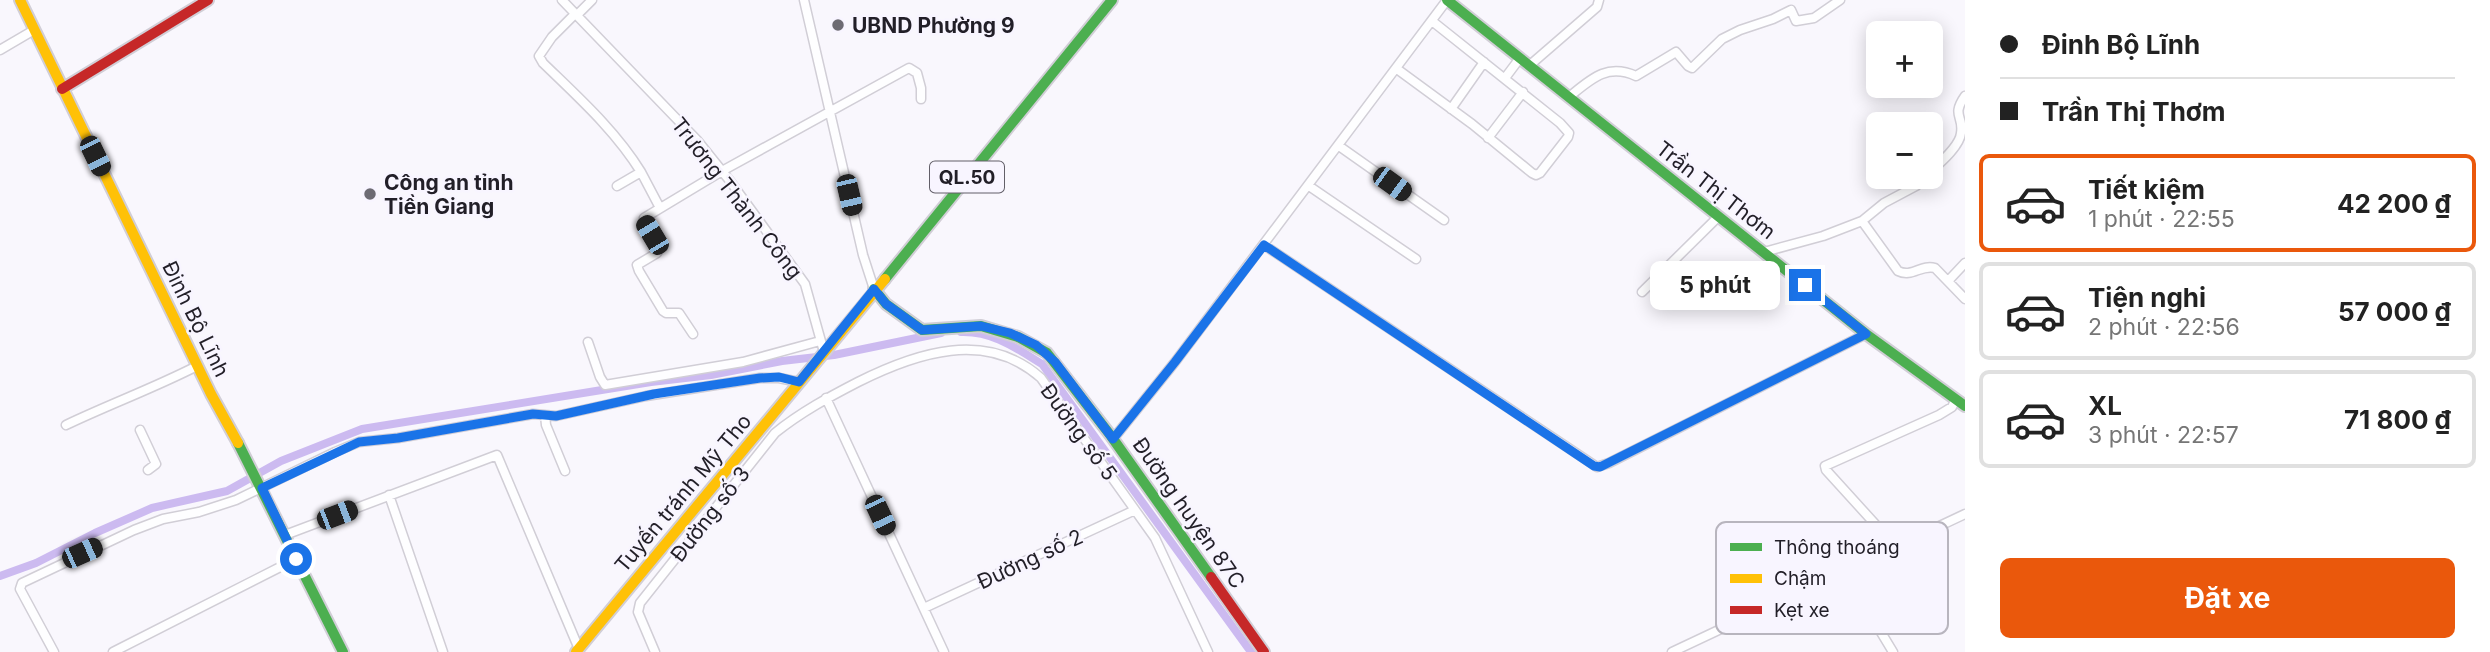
<!DOCTYPE html>
<html lang="vi">
<head>
<meta charset="utf-8">
<style>
	:root { --surface:#fff; --page:#f2f2f2; --text:#222; --muted:#767676; --line:#e0e0e0; --accent:#ea580c }
	body { margin:0; font-family:Inter,sans-serif; background:var(--page); color:var(--text); height:100vh; display:flex; flex-direction:column; font-size:26px; white-space:nowrap }
	* { box-sizing:border-box; margin:0 }
	p { font-size:23px; color:var(--muted) }
	.icon { flex:none; width:38px; height:38px; fill:none; stroke:currentColor; stroke-width:2; stroke-linecap:round; stroke-linejoin:round }
	.map { position:relative; flex:1; overflow:hidden }
	.side { display:flex; flex-direction:column; background:var(--surface); width:525px }
	.side>* { flex:none }
	.top-card { display:grid; align-content:center; height:154px; padding:0 35px; background:var(--surface) }
	.buttons { position:absolute; left:1866px; top:21px; display:grid; gap:14px }
	.buttons a { display:grid; place-items:center; width:77px; height:77px; border-radius:10px; background:var(--surface); box-shadow:0 4px 18px #0003; font-size:35px }
	.end { position:absolute; width:32px; height:32px; margin:-16px; border:9px solid #1a73e8; background:#fff; box-shadow:0 0 0 4px #fff }
	.from { border-radius:50% }
	.bubble { position:absolute; height:49px; border-radius:10px; background:var(--surface); box-shadow:0 4px 18px #0003; font-size:23px; font-weight:700; line-height:49px; text-align:center }
	.car { position:absolute; width:21px; height:42px; margin:-21px -10px; border-radius:9px; box-shadow:0 0 5px 2px #0007; background:linear-gradient(#222 24%,#8ab4d8 0 40%,#222 0 76%,#8ab4d8 0 86%,#222 0) }
	.top-card b { display:flex; align-items:center; gap:24px; height:66px; font-size:26px }
	.top-card b+b { border-top:2px solid var(--line) }
	.top-card i { width:18px; height:18px; background:var(--text) }
	ul { padding:0; list-style:none }
	li { display:flex; align-items:center; gap:21px; height:98px; margin:0 14px 10px; padding:0 21px; border:4px solid var(--line); border-radius:10px }
	li div { flex:1 }
	li b { display:block; font-size:26px }
	li em { font-style:normal; font-weight:700 }
	li.selected { border-color:var(--accent) }
	li>.icon { width:63px; height:63px; stroke-width:1.5 }
	.button { display:flex; gap:14px; margin-top:auto; padding:14px 35px }
	.button a { flex:1; height:80px; border-radius:10px; background:var(--accent); color:#fff; font-size:28px; font-weight:700; line-height:80px; text-align:center }
	main { display:flex; flex:1; min-height:0 }
	.map>svg:first-child { display:block }
</style>
</head>
<body>
<main>
<div class="map">
<svg width="1965" height="652" viewBox="0 0 1965 652">
	<rect width="100%" height="100%" fill="#f9f7fd"/>
	<g fill="none" stroke-linecap="round" stroke-linejoin="round">
		<path stroke="#ccbaf0" stroke-width="8" d="M961 332C993 331 1016 348 1042 364L1251 652
			M0 576 36 563 95 533 152 508 227 491 281 461 362 429 651 382 711 375 782 361 834 355 941 333"/>
		<defs>
			<path id="street" d="M562 0 697 140 730 181 805 284 824 352
				M804 0 863 255 874 289
				M575 14 552 37 539 56 543 63C578 97 615 130 641 172L617 186
				M577 15 592 0
				M0 50 34 30
				M1530 65 1597 7 1599 0
				M1397 69 1472 124 1532 173 1536 175 1540 173 1568 137 1569 133 1560 123 1432 21
				M1505 78 1520 58
				M1569 97C1591 79 1607 63 1636 76L1676 52 1688 66 1692 68 1722 39 1740 30 1773 19 1791 10 1796 21 1814 18 1840 0
				M1451 109 1484 62
				M1488 138 1523 92
				M1339 146 1444 220
				M641 172 660 208
				M1930 172C1940 163 1960 146 1961 133 1964 116 1951 116 1965 96
				M1309 186 1416 259
				M1862 221 1898 271C1912 278 1921 264 1935 268L1965 299
				M1264 245 1597 467 1609 463 1866 334
				M1764 252 1823 236 1862 221 1884 203 1916 186 1925 177
				M1671 265 1698 286
				M1949 280 1965 263
				M1642 292 1718 217
				M693 334 679 313H666L663 311 639 271 637 265 657 253 660 248 644 218 722 171 909 68 917 73 921 88V99
				M588 342 600 377 605 385 743 362 820 341
				M826 398 944 652
				M545 415 546 425 565 471
				M66 425C110 404 154 388 197 366
				M140 430 156 464 148 470
				M1113 439 1175 362 1447 0
				M389 495 443 652
				M285 535 497 455 579 649
				M1896 547 1826 470 1825 466 1939 415 1952 407 1956 399
				M1844 571 1893 652
				M924 608 1135 510
				M54 652 20 589 22 583 134 530 163 519 199 512 236 500 335 452 359 442 398 438 533 414 556 416 646 396 760 378H779L799 382
				M113 652 296 559
				M655 652 638 612 640 603 775 433C801 412 829 397 858 382 916 353 986 329 1041 378L1155 538 1208 652
				M1672 652 1965 514"/>
			<path id="fast" d="M1447 0 1866 334 1965 406
				M885 279 1112 0
				M874 289 886 304 922 330 981 326 1018 337 1047 353 1111 436 1211 577
				M238 443 343 652"/>
			<path id="slow" d="M20 0 211 394 238 443
				M576 652 885 279"/>
			<path id="jam" d="M62 89 208 0
				M1211 577 1264 652"/>
		</defs>
		<use href="#street" stroke="#d1ced6" stroke-width="11"/>
		<use href="#fast" stroke="#d1ced6" stroke-width="14"/>
		<use href="#slow" stroke="#d1ced6" stroke-width="14"/>
		<use href="#jam" stroke="#d1ced6" stroke-width="14"/>
		<use href="#street" stroke="#fefeff" stroke-width="8"/>
		<use href="#fast" stroke="#4caf50" stroke-width="10"/>
		<use href="#slow" stroke="#ffc107" stroke-width="10"/>
		<use href="#jam" stroke="#c62828" stroke-width="10"/>
	</g>
	<g fill="none" stroke-linecap="round" stroke-linejoin="round">
		<path stroke="#1a73e8" stroke-width="9" d="M296 559 262 488 359 442 398 438 533 414 556 416 654 394 760 378 779 377 799 382 874 289 886 304 922 330 981 326 1010 333 1036 345 1055 362 1113 439 1175 362 1264 245 1594 466 1600 467 1866 334 1805 285"/>
	</g>
	<g fill="#6d6b73" stroke="#f8f5ff" stroke-width="2.5">
		<circle cx="838" cy="25" r="7"/>
		<circle cx="370" cy="194" r="7"/>
	</g>
	<g text-anchor="middle" dominant-baseline="central" stroke-width="5" stroke-linejoin="round" paint-order="stroke">
		<rect fill="#f8f5ff" stroke="#625f68" stroke-width="2" x="930" y="161.5" width="74" height="31" rx="5"/>
		<g font-size="19" font-weight="bold" fill="#221f28">
			<text x="967" y="177">QL.50</text>
		</g>
		<g font-size="21" font-weight="bold" fill="#221f28" stroke="#f8f5ff" text-anchor="start">
			<text x="852" y="25">UBND Phường 9</text>
			<text x="384" y="182">Công an tỉnh<tspan x="384" dy="24">Tiền Giang</tspan></text>
		</g>
		<g font-size="21" fill="#221f28" stroke="#f8f5ff">
			<text transform="translate(1716 190) rotate(38)">Trần Thị Thơm</text>
			<text transform="translate(737 198) rotate(52)">Trương Thành Công</text>
			<text transform="translate(196 319) rotate(64)">Đinh Bộ Lĩnh</text>
			<text transform="translate(1079 432) rotate(54)">Đường số 5</text>
			<text transform="translate(683 493) rotate(-50)">Tuyến tránh Mỹ Tho</text>
			<text transform="translate(1189 513) rotate(55)">Đường huyện 87C</text>
			<text transform="translate(710 514) rotate(-52)">Đường số 3</text>
			<text transform="translate(1030 559) rotate(-25)">Đường số 2</text>
		</g>
	</g>
	<rect x="1716" y="522" width="232" height="112" rx="10" fill="#f8f5ff" stroke="#b8b5be" stroke-width="2"/>
	<rect x="1730" y="543" width="32" height="8" fill="#4caf50"/>
	<rect x="1730" y="574" width="32" height="9" fill="#ffc107"/>
	<rect x="1730" y="606" width="32" height="8" fill="#c62828"/>
	<g font-size="19" fill="#221f28">
		<text x="1774" y="554">Thông thoáng</text>
		<text x="1774" y="585">Chậm</text>
		<text x="1774" y="617">Kẹt xe</text>
	</g>
</svg>
<div class="buttons">
<a>+</a>
<a>−</a>
</div>
<i class="end from" style="left:296px;top:559px"></i>
<i class="end" style="left:1805px;top:285px"></i>
<div class="bubble" style="left:1650px;top:261px;width:130px">5 phút</div>
<i class="car" style="left:95px;top:156px;rotate:154deg"></i>
<i class="car" style="left:1392px;top:184px;rotate:126deg"></i>
<i class="car" style="left:849px;top:195px;rotate:167deg"></i>
<i class="car" style="left:652px;top:235px;rotate:329deg"></i>
<i class="car" style="left:337px;top:515px;rotate:69deg"></i>
<i class="car" style="left:880px;top:515px;rotate:155deg"></i>
<i class="car" style="left:82px;top:553px;rotate:66deg"></i>
</div>
<section class="side">
<div class="top-card">
<b><i class="from"></i>Đinh Bộ Lĩnh</b>
<b><i></i>Trần Thị Thơm</b>
</div>
<ul>
<li class="selected"><svg class="icon" aria-label="car" viewBox="0 0 24 24"><path d="M5 17H2v-5l4-1 3-4h7l3 4 3 1v5h-3M9 17h6M6 11h13"/><circle cx="7" cy="17" r="2"/><circle cx="17" cy="17" r="2"/></svg><div><b>Tiết kiệm</b><p>1 phút · 22:55</p></div><em>42 200 ₫</em></li>
<li><svg class="icon" aria-label="car" viewBox="0 0 24 24"><path d="M5 17H2v-5l4-1 3-4h7l3 4 3 1v5h-3M9 17h6M6 11h13"/><circle cx="7" cy="17" r="2"/><circle cx="17" cy="17" r="2"/></svg><div><b>Tiện nghi</b><p>2 phút · 22:56</p></div><em>57 000 ₫</em></li>
<li><svg class="icon" aria-label="car" viewBox="0 0 24 24"><path d="M5 17H2v-5l4-1 3-4h7l3 4 3 1v5h-3M9 17h6M6 11h13"/><circle cx="7" cy="17" r="2"/><circle cx="17" cy="17" r="2"/></svg><div><b>XL</b><p>3 phút · 22:57</p></div><em>71 800 ₫</em></li>
</ul>
<div class="button"><a>Đặt xe</a></div>
</section>
</main>
</body>
</html>
